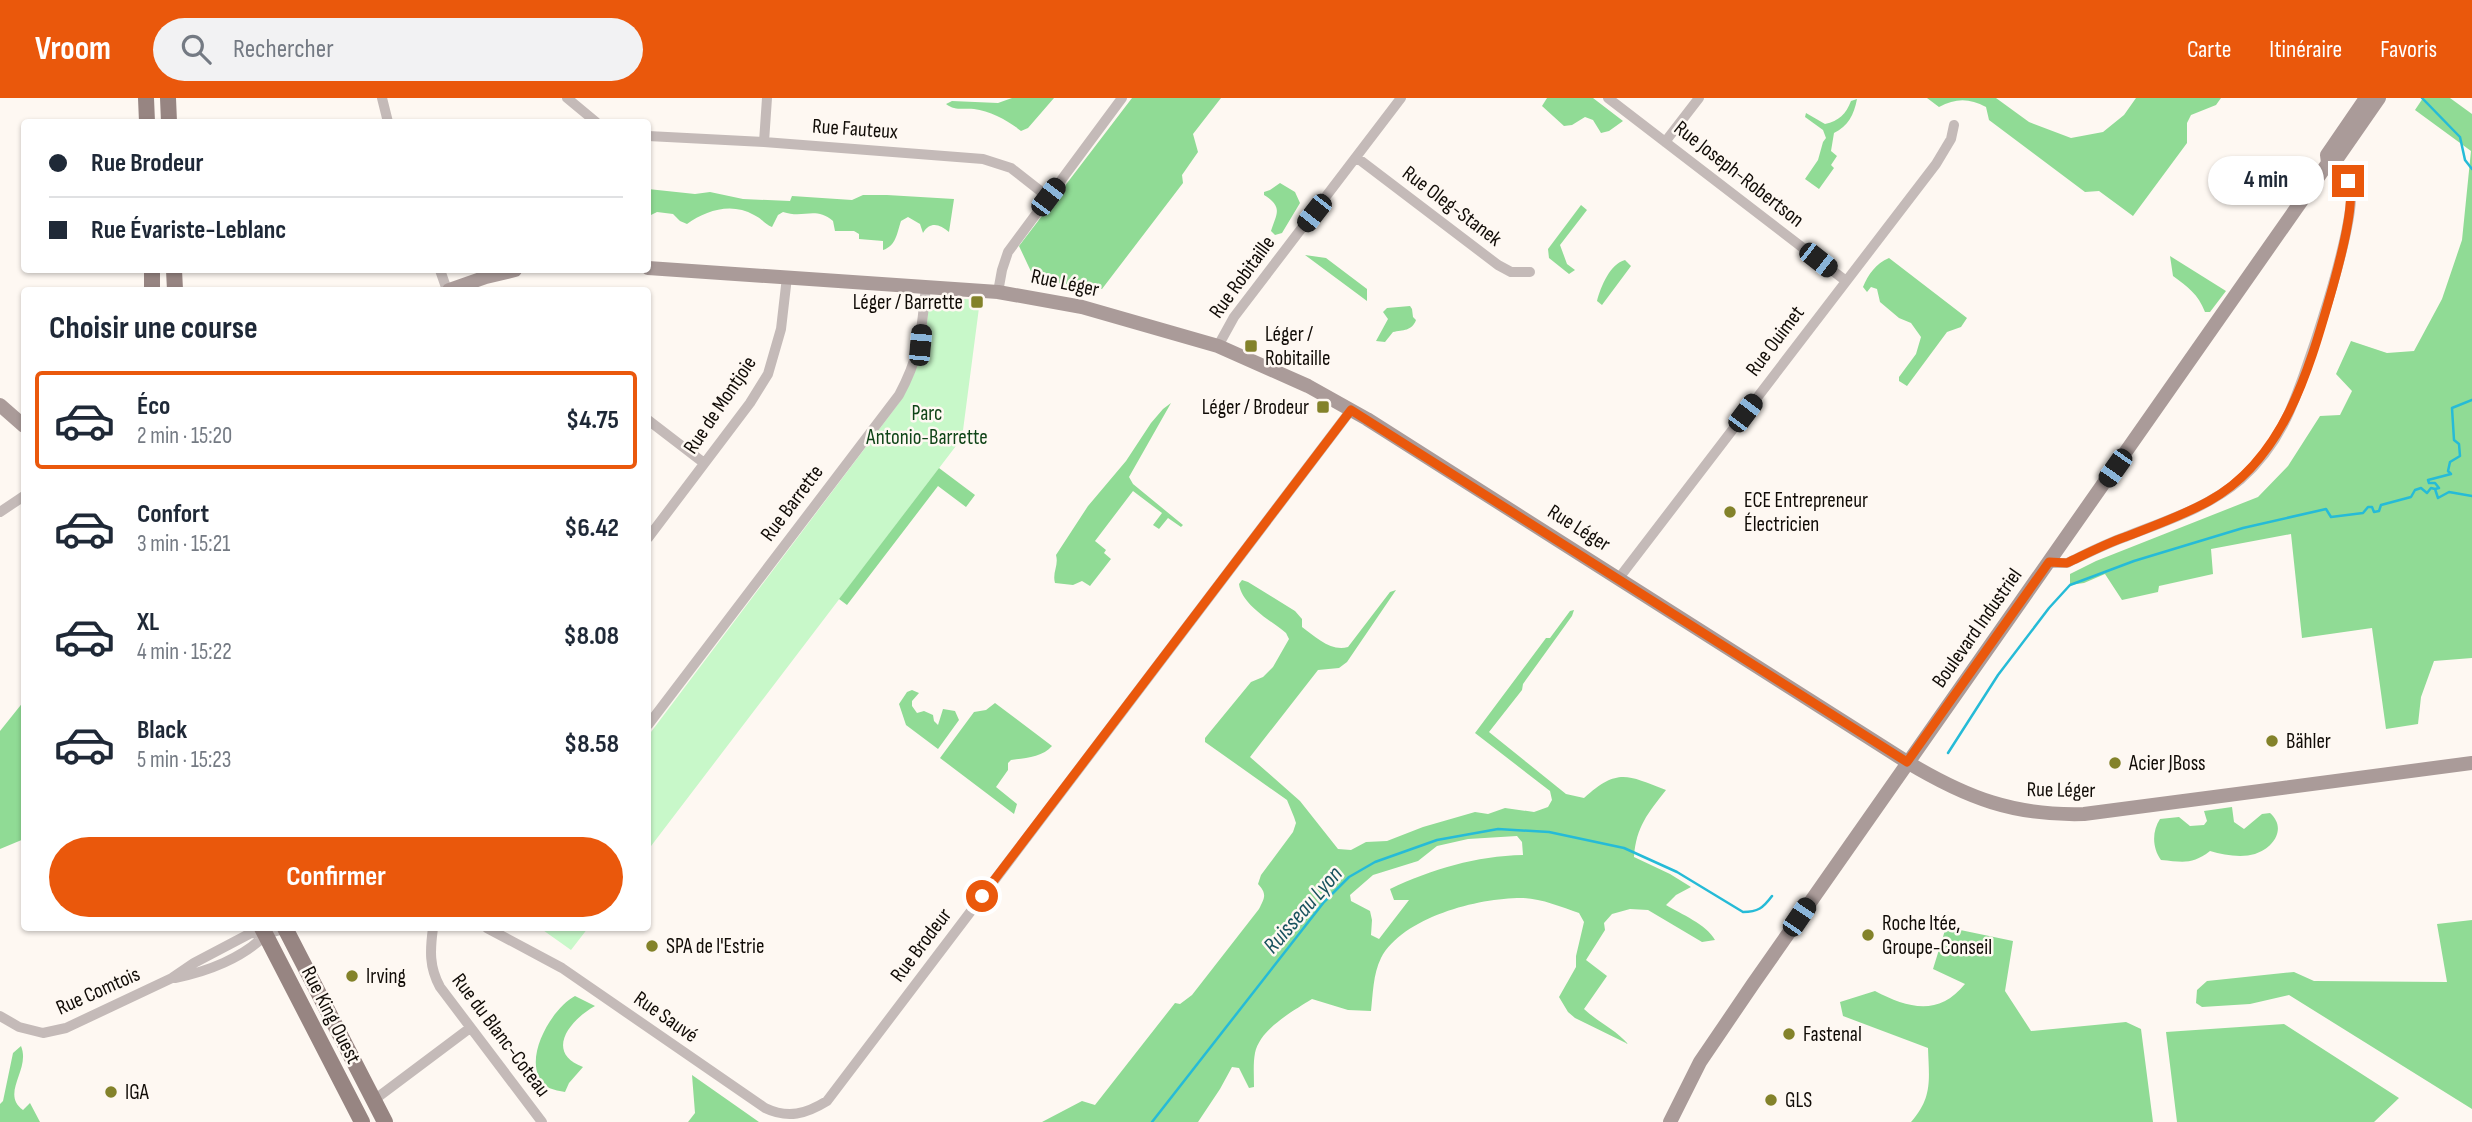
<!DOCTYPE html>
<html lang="fr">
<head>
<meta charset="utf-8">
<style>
	:root { --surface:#fff; --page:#f2f2f3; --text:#1f2937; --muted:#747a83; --line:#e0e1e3; --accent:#ea580c }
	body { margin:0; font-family:"Sofia Sans Condensed",sans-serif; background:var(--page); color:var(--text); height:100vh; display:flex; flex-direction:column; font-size:26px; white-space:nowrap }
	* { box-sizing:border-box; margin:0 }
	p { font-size:23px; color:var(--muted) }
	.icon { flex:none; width:38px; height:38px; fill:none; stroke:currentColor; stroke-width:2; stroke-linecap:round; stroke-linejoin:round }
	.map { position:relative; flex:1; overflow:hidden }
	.drawer { position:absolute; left:21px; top:189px; width:630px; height:644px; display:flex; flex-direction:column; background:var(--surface); border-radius:7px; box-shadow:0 2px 5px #0004 }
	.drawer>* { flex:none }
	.hud { position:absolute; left:21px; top:21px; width:630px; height:154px; border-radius:7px; box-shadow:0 2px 5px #0004; display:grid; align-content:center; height:154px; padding:0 28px; background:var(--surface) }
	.end { position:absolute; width:32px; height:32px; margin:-16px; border:9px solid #ea580c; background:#fff; box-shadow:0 0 0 4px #fff }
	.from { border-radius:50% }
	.bubble { position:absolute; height:49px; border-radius:24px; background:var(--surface); box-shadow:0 2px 5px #0004; font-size:23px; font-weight:700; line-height:49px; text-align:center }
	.car { position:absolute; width:21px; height:42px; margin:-21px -10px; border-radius:9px; box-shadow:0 0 5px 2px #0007; background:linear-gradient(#222 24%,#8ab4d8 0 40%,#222 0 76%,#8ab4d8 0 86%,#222 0) }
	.hud b { display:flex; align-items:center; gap:24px; height:66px; font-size:26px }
	.hud b+b { border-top:2px solid var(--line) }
	.hud i { width:18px; height:18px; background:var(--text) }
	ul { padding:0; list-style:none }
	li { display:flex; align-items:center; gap:21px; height:98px; margin:0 14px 10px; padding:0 14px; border:4px solid transparent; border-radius:7px }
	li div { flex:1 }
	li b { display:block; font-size:26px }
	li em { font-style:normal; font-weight:700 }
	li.current { border-color:var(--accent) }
	li>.icon { width:63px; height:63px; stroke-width:1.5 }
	h2 { padding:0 28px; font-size:32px; line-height:84px }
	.button { display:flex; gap:14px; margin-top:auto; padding:14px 28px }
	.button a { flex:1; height:80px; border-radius:42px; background:var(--accent); color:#fff; font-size:28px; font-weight:700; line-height:80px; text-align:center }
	header { display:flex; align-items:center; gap:42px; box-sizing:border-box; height:98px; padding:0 35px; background:var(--accent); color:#fff }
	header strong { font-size:33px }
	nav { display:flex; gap:38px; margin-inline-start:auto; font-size:24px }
	.search { width:490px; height:63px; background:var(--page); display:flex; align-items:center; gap:18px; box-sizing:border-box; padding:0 24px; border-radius:38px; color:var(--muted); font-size:26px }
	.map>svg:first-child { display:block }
</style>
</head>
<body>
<header>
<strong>Vroom</strong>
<div class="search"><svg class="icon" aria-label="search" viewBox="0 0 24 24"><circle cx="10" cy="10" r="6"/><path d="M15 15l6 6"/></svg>Rechercher</div>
<nav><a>Carte</a><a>Itinéraire</a><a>Favoris</a></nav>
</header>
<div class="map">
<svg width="2472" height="1024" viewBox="0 0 2472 1024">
	<rect width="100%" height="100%" fill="#fef8f2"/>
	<path fill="#c8f8c9" d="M935 199 980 202 962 340 648 752V638L899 305C915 279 923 255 927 225 928 216 927 205 935 199Z
		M540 830H588L571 852Z"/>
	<path fill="#90db95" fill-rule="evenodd" d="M1012 0H1054L1028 30 1021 33C1009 23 990 13 974 11 963 10 955 13 946 6L952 3 998 5Z
		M1132 0H1221L1193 36 1198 54 1182 77 1183 85 1102 191 1035 182 1019 148Z
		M1547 0H1593L1623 23 1609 33 1601 35 1593 22 1585 19 1572 27 1564 28 1542 8Z
		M1927 0H1996L2029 24 2071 40 2103 34 2124 17 2136 0H2221L2216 7 2191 17 2187 25V45L2133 118 2099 93 2085 94 1989 22 1986 9C1969 0 1956 0 1939 9Z
		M2423 0H2450L2472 16V560L2434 563 2421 599 2418 626 2386 631 2372 530 2302 540 2291 436 2211 451 2213 476 2159 488 2158 494 2122 502 2105 476 2084 485 2070 487V476L2096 463 2258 399 2288 368 2320 318 2340 317 2352 293 2336 276 2351 243 2387 255 2414 253 2442 201 2462 142 2471 53 2415 12Z
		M1857 1C1854 17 1848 28 1834 35L1831 53 1837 58 1831 67 1834 70 1819 91 1805 81 1818 62 1823 44 1826 40 1823 32 1805 19 1806 15 1825 26C1839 23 1846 16 1851 3Z
		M1280 85 1295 94 1300 105 1282 135 1275 137 1271 133C1277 115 1283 109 1264 97V94L1270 92Z
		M648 91 695 96 710 94 743 101 790 103 792 98 852 102 863 97H887L954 101 949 134C940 126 930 123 923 135L920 126 908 119 901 123C897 135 896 148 883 152V143L859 141V136L854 133H835L833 123C815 108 804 121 783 114L778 117 772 129C765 126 761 120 754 117 732 104 706 112 687 126L680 123 673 116 657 114 651 117 648 126Z
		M1581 107 1587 112 1560 147 1567 166 1575 172 1569 176 1549 160 1548 151Z
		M1305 157 1326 160 1367 191V203Z
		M2170 158 2226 193 2210 214H2205C2198 196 2188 189 2173 178Z
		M1889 160 1967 220 1961 229 1947 234 1907 288 1899 283V279L1916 256 1921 239 1911 225 1899 220 1880 204 1877 191 1871 189 1867 194 1863 189C1868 177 1876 165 1889 160Z
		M1625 162 1631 168 1602 207 1597 203C1601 188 1610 166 1625 162Z
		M1410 208 1412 211 1413 219 1416 222C1412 233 1403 232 1393 234L1385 244 1376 243 1388 221 1383 214 1387 210Z
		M1171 305 1129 379 1133 386 1183 427 1181 429 1168 420 1159 431 1153 427 1162 415 1133 393 1095 443 1106 452 1104 455 1111 461 1090 488 1082 483 1073 487 1055 485C1052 474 1059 468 1056 457L1088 408 1126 363 1151 325 1163 311Z
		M939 370 975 397 966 409 938 388 847 507 839 501Z
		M1242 482 1248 484 1295 513 1302 521V529C1316 539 1331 554 1348 549L1390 494 1396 492 1347 564 1339 570 1318 572 1250 659 1300 703 1338 751 1351 752 1366 744 1387 743 1423 729 1475 714 1488 716 1505 710 1534 714 1548 709 1552 702 1550 693 1475 635 1546 540H1550L1570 513 1574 512 1572 518 1523 586 1522 592 1489 634 1566 696 1584 700C1618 670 1626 677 1666 692 1648 715 1636 729 1634 759L1670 776 1691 789 1676 797 1666 807C1681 816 1706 826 1715 842L1702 844 1648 812 1630 811 1612 816 1604 825 1605 832 1586 862 1607 878 1584 911C1598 924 1616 932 1628 946L1575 920 1568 914 1559 899 1576 869V858L1584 824 1579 815C1561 809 1540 800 1521 800 1478 800 1403 819 1381 860 1373 876 1373 896 1371 913L1348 912 1312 901C1293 913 1260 931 1255 955 1253 965 1254 978 1254 989L1249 990 1239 970 1232 969 1220 991 1198 1024H1042L1082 1003 1095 1007 1175 905 1180 906 1192 897 1259 811C1265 799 1267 796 1258 786L1261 777 1293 734 1296 725 1294 719 1287 702 1205 644V640L1251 584 1263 579 1273 569 1289 541 1286 535C1270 522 1242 507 1239 486ZM1517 738 1522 744 1523 757C1476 758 1432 771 1390 791L1394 802H1409L1379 841 1371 837 1372 822 1370 813 1351 803 1350 797 1373 777 1418 763 1437 748 1468 741Z
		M912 592 919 595 912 603V608L917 615 924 613 933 617 934 623 938 627 943 611 955 613 959 622 938 651 906 627 899 606 907 594Z
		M24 603V741L0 751V633Z
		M995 605 1052 648C1043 659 1025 660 1011 662L1008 665V672L996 689 1017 706 1014 716 940 660 974 614 986 612Z
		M2232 709 2234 724 2244 731 2262 716 2270 715C2287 730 2274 750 2255 756 2241 760 2224 757 2210 753 2192 767 2183 764 2161 762 2152 750 2152 733 2160 721L2179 719 2190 728 2204 727 2207 723 2204 713Z
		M2472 822V1011L2289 897 2250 906 2202 909 2196 905 2197 892 2207 883 2294 874 2314 883 2447 884 2437 826Z
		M1946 829 2013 843 2005 893 2031 933 2126 924 2141 931 2153 1024H1911C1933 999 1929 981 1928 950L1843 918 1840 904 1875 893C1908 910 1938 919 1965 886L1933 871Z
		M575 898 595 908C570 922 544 954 583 969L569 985 565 994C560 993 554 992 549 990 517 970 550 911 575 898Z
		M2284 926 2399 1000 2374 1024H2177L2166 934Z
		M21 948C31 972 0 995 23 1012L30 1005 40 1024H0V1006L3 1003 13 955Z
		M692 977 759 1024H688L695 1015Z"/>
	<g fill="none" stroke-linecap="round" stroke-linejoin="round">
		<path stroke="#26bbd7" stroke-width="2.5" d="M2422 0 2460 39 2465 62 2472 71
			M2435 391 2439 390 2435 385H2429L2428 382 2451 376 2448 373 2450 364 2460 358 2459 346 2454 342 2452 310 2472 302
			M1948 655 1998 577 2049 510 2070 487 2134 463 2243 430 2326 411 2331 419 2363 415 2368 409H2372L2374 414 2379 413 2381 407 2411 399 2415 392 2421 390 2427 395 2431 390 2435 391 2438 400 2449 394 2472 398
			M1152 1024 1324 804 1349 779 1375 764 1437 742 1498 731 1549 734 1624 750 1677 774 1743 814C1758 814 1763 810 1772 798"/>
		<path stroke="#c4bab8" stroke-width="10" d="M382 0 388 24
			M567 0 596 24
			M1608 0 1846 183
			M648 38 764 44 983 61 1011 70 1048 99
			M764 44 767 0
			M1665 44 1699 0
			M1356 59 1498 167 1511 174H1530
			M440 172 447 192
			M998 194 1002 172 1008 154 1122 0
			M1218 248 1234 219 1401 0
			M648 322 704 365
			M0 414 24 398
			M648 440 750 305 768 276 781 231 787 179
			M2049 465H2067C2086 456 2105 446 2125 439 2165 423 2207 410 2240 382 2258 366 2274 345 2285 323 2302 291 2360 117 2350 87 2347 77 2336 71 2328 65
			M1619 480 1936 66 1951 41 1954 27
			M648 627 899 297C921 256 921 234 926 189
			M433 830C430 852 429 869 440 889L542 1024
			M487 830 562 870 765 1010C788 1021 806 1016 827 1003L1351 312
			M175 880C206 874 244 860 266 836
			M0 918 19 929 43 935 66 930 172 880 194 865 251 835 266 836 287 830
			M374 1002 470 930"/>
		<path stroke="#aa9b99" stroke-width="14" d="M2328 65 2327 57 2366 0
			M648 170 998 194 1082 209 1218 248 1308 288 1367 321 1907 664C1967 700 2014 718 2084 716L2472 665
			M449 192 486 179 515 172
			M0 307 24 328
			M1670 1024 1700 964 1753 886 2328 65 2336 62 2379 0"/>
		<path stroke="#978582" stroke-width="16" d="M146 0 147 24
			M168 0 169 24
			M152 172V192
			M174 172 175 192
			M262 830 362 1024
			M285 830 385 1024"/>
	</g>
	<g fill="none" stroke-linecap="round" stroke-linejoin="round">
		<path stroke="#ea580c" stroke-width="9" d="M982 798 1351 312 1907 664 2049 464 2067 465C2086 456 2105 446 2125 439 2153 428 2182 418 2209 403 2286 360 2310 268 2333 188 2339 166 2357 102 2348 83"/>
	</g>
	<g fill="#83822a" stroke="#fef8f2" stroke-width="2.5">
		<rect x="970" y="197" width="14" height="14" rx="3.5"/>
		<rect x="1244" y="241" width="14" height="14" rx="3.5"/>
		<rect x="1316" y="302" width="14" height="14" rx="3.5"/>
		<circle cx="1730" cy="414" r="7"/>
		<circle cx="2272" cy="643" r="7"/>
		<circle cx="2115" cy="665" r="7"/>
		<circle cx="1868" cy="837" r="7"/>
		<circle cx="652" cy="848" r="7"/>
		<circle cx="352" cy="878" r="7"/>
		<circle cx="1789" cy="936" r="7"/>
		<circle cx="111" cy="994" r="7"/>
		<circle cx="1771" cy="1002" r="7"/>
	</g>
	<g text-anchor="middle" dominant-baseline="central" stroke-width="5" stroke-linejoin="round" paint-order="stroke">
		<g font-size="21" fill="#110c07" stroke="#fef8f2">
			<text transform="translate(855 31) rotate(4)">Rue Fauteux</text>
			<text transform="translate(1739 76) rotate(38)">Rue Joseph-Robertson</text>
			<text transform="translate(1452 108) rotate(37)">Rue Oleg-Stanek</text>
			<text transform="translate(1242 179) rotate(-54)">Rue Robitaille</text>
			<text transform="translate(1065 185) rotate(12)">Rue Léger</text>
			<text transform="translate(1775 243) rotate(-53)">Rue Ouimet</text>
			<text transform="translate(720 307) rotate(-56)">Rue de Montjoie</text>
			<text transform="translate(792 405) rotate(-53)">Rue Barrette</text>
			<text transform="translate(1579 430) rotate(32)">Rue Léger</text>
			<text transform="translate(1977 530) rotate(-55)">Boulevard Industriel</text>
			<text transform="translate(2061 692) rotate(1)">Rue Léger</text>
			<text transform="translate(921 847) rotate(-53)">Rue Brodeur</text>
			<text transform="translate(98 893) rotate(-24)">Rue Comtois</text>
			<text transform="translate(331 917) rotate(63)">Rue King Ouest</text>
			<text transform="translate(666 919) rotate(35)">Rue Sauvé</text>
			<text transform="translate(501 937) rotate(53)">Rue du Blanc-Coteau</text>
		</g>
		<g font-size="21" fill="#110c07" stroke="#fef8f2" text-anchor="start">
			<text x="963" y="204" text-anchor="end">Léger / Barrette</text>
			<text x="1265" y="236">Léger /<tspan x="1265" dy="24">Robitaille</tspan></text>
			<text x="1309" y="309" text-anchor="end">Léger / Brodeur</text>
			<text x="1744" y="402">ECE Entrepreneur<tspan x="1744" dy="24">Électricien</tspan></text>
			<text x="2286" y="643">Bähler</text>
			<text x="2129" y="665">Acier JBoss</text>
			<text x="1882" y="825">Roche ltée,<tspan x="1882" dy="24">Groupe-Conseil</tspan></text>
			<text x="666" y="848">SPA de l'Estrie</text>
			<text x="366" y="878">Irving</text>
			<text x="1803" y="936">Fastenal</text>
			<text x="125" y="994">IGA</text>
			<text x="1785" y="1002">GLS</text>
		</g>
		<g font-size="21" fill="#104418" stroke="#fef8f2">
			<text x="927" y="315">Parc<tspan x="927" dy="24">Antonio-Barrette</tspan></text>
		</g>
		<g font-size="23" font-style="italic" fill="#19525e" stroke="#fef8f2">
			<text transform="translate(1303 812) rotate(-49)">Ruisseau Lyon</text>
		</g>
	</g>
</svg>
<i class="end from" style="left:982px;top:798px"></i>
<i class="end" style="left:2348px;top:83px"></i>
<div class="bubble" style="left:2208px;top:58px;width:116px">4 min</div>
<i class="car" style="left:1048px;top:99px;rotate:37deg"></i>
<i class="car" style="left:1314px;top:115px;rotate:218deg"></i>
<i class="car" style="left:1818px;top:162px;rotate:128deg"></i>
<i class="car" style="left:920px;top:247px;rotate:5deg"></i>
<i class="car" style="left:1745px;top:315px;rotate:37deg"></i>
<i class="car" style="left:2115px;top:370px;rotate:215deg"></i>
<i class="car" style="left:1799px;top:819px;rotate:34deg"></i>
<div class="hud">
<b><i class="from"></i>Rue Brodeur</b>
<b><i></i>Rue Évariste-Leblanc</b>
</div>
<section class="drawer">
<h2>Choisir une course</h2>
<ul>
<li class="current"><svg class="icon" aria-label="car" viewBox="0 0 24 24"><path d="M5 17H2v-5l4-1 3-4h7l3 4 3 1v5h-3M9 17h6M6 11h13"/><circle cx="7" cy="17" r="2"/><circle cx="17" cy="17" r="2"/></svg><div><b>Éco</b><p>2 min · 15:20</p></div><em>$4.75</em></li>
<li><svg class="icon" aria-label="car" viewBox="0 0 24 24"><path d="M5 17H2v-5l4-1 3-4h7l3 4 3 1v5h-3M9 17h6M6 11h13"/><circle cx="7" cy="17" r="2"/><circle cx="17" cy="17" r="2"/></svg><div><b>Confort</b><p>3 min · 15:21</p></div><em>$6.42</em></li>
<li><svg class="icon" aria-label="car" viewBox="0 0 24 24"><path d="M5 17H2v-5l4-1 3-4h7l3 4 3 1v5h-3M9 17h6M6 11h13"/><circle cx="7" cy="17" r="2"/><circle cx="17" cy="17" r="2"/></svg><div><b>XL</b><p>4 min · 15:22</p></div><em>$8.08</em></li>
<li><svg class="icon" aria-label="car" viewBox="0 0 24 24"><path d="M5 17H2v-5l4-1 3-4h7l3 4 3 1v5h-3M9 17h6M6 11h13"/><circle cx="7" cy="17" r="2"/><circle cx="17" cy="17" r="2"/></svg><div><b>Black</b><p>5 min · 15:23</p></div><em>$8.58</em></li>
</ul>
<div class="button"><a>Confirmer</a></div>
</section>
</div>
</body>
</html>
